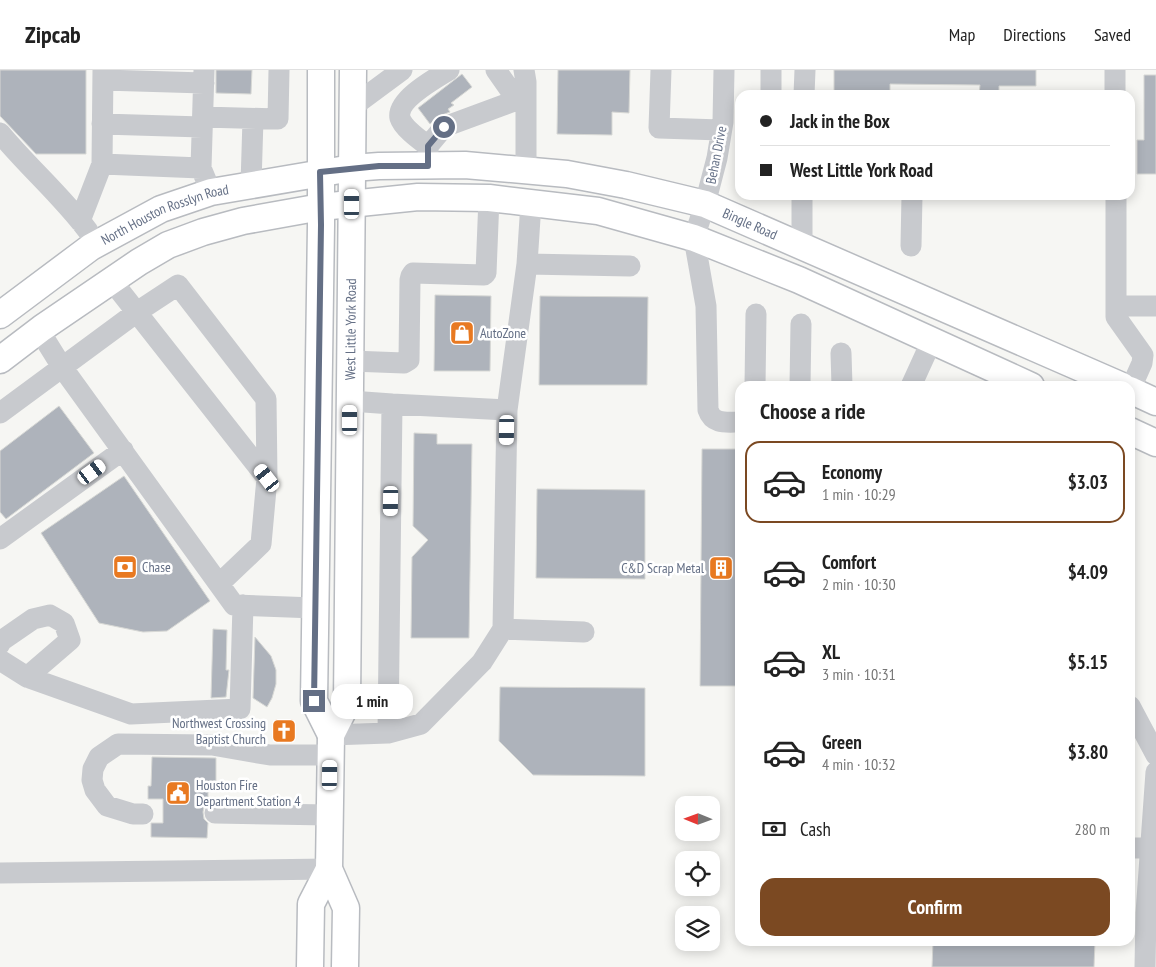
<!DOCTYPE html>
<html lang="en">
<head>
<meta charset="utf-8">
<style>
	:root { --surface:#fff; --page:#f2f2f2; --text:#222; --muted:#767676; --line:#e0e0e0; --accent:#7b4922 }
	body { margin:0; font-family:"PT Sans Narrow",sans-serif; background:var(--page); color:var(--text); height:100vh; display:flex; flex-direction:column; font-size:19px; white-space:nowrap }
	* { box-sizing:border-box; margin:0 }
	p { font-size:16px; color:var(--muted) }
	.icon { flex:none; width:28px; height:28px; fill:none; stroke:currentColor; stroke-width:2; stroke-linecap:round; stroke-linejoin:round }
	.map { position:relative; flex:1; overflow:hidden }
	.details { position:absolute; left:735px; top:311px; width:400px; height:565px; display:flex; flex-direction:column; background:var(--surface); border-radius:15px; box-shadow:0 2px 12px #0003 }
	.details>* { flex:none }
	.guide { position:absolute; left:735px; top:20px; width:400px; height:110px; border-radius:15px; box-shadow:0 2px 12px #0003; display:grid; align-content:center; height:110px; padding:0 25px; background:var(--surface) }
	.needle { width:32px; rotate:271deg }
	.fabs { position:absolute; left:675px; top:726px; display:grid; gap:10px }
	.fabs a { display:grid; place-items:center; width:45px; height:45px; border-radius:10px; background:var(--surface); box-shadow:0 2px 12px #0003; font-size:25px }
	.end { position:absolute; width:22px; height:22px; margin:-11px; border:6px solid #646f85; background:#fff; box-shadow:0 0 0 2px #fff }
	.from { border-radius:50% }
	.bubble { position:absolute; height:35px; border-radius:15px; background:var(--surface); box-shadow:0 2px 12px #0003; font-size:16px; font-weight:700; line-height:35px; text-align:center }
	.car { position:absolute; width:15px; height:30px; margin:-15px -8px; border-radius:6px; box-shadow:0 0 4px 1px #0007; background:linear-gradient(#fff 24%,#345 0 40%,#fff 0 76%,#345 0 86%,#fff 0) }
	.guide b { display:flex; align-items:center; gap:18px; height:48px; font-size:19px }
	.guide b+b { border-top:1px solid var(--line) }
	.guide i { width:12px; height:12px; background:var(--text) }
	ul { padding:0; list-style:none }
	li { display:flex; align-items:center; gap:15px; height:82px; margin:0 10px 8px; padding:0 15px; border:2px solid transparent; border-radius:15px }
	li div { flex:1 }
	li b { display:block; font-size:19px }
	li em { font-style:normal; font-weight:700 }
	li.selected { border-color:var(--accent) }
	li>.icon { width:45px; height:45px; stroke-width:1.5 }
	h2 { padding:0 25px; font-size:22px; line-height:60px }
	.pay { display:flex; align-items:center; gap:12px; height:55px; padding:0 25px; font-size:19px }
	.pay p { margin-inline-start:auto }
	.action { display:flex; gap:10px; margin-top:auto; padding:10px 25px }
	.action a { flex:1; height:58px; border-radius:15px; background:var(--accent); color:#fff; font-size:20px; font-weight:700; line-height:58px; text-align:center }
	header { display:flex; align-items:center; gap:30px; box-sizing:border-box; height:70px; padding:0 25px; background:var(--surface); border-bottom:1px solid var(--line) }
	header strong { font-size:24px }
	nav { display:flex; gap:28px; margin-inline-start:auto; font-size:18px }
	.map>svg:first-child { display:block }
</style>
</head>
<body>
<header>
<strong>Zipcab</strong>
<nav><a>Map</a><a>Directions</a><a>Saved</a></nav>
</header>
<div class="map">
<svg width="1156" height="897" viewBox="0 0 1156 897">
	<rect width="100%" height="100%" fill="#f6f6f3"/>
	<path fill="#aeb3bb" stroke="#d7d8d5" d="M0 0H86V84H36L0 46Z
		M216 0H252L251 24 216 23Z
		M558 0H630L629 43 612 42V65L557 64Z
		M834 0H1036V16H999V25H979L980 15 890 14V25H834Z
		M462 4 472 17 451 33 454 35 448 39 450 42 439 46 430 54 418 38Z
		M1144 5H1156V104H1137V70H1144Z
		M435 225 491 226 490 301H434Z
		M540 226 648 227 647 315H539Z
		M59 336 94 383 6 449 0 442V381Z
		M414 363 437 364V374H472L469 568H411L412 487 428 470 413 456Z
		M702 379H740V616H700Z
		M124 406 210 531 167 561 143 562 99 553 41 463Z
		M537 419 645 420V509L536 508Z
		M213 559 227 560 226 600H229L226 627 211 628Z
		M255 567 271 586 276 600V614L272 628 267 637 253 628Z
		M500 617 645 618V706L533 705 499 671Z
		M152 687 216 688V716H208V733L204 737 203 742 204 749 208 753 207 768 151 767V753H163V729H148V716H151Z
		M933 871H1095L1094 897H932Z"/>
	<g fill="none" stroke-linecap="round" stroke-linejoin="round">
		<defs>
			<g id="major">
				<path d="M321 0V155L314 631 331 665"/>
				<path id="s1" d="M0 245 91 177 161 139 211 122 352 98 379 96 465 95 567 104 626 115 705 134 1122 316"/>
				<path d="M0 290 42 258 139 192 168 175 203 162 243 151 321 137 418 127 489 128 598 141 694 168 799 210 1031 316"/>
				<path d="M1130 320 1156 332"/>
				<path d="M1130 361 1156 373"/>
				<path d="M310 897 311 834 329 799"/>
				<path id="s2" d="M345 897 346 838 329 799 331 665 347 633 353 0"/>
			</g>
		</defs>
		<use href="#major" stroke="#b8bbc0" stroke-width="29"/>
		<path stroke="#c8cace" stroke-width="21" d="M204 0 201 98 211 122
			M496 0 517 30
			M524 0 526 12V100
			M661 0 659 58 721 60
			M724 0 723 52 717 88 705 134 694 168 706 236 708 340C713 355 727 352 740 352
			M1115 0V25
			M103 10 204 13
			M771 25V0
			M804 25 805 0
			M352 37 402 0
			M203 47 278 49 279 0
			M102 54 202 57
			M0 63C28 97 62 126 88 161
			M428 76C420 70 403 58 400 48 396 30 436 8 449 0
			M102 94 201 98
			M428 96V76L444 57 517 30 526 35
			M251 114 253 49
			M1116 125V247L1143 285 1142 293 1130 320
			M80 151 102 94 103 0
			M911 176 912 125
			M802 177V125
			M527 194 630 196
			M112 211 267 408
			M1116 236H1156
			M39 260 62 297 234 535 315 538
			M841 283 842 316
			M351 291 404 293 409 290 410 210 411 206 413 203 484 205 486 203 489 128
			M755 316 756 244
			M800 316 801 254
			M911 316 932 270
			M350 331 392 334 388 663
			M392 334 507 340
			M0 343 137 242 178 215 266 329 267 408 261 474 219 514
			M0 469 123 380
			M503 559 584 562
			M0 574 1 571 33 549 50 545 64 553 70 570 27 607 0 590
			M27 607 131 644 240 639 243 535
			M1130 636 1156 685
			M331 665 388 663 421 654 482 592 503 559 507 340 527 194 531 133
			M215 743 329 745
			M143 744H133L107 736 95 720 92 710 93 699 99 687 118 674 212 675 270 685H331
			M1130 778H1151
			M0 803 329 799
			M1145 897 1146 843 1156 702"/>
		<use href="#major" stroke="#fff" stroke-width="26"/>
	</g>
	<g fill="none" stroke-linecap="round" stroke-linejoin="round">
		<path stroke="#646f85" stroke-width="6" d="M314 631 321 155 320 102 379 96H428V76L444 57"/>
	</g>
	<defs>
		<symbol id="shop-square" viewBox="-11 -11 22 22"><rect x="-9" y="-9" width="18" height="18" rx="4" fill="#e87921" stroke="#fff"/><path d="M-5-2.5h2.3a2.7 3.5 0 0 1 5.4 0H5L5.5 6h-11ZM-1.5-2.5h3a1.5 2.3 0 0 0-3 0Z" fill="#fff"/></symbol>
		<symbol id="bank-square" viewBox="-11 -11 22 22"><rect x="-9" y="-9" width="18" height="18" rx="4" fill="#e87921" stroke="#fff"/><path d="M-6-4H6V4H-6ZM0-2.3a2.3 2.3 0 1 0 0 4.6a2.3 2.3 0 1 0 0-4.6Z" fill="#fff"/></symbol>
		<symbol id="building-square" viewBox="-11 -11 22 22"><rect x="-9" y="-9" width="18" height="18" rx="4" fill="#e87921" stroke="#fff"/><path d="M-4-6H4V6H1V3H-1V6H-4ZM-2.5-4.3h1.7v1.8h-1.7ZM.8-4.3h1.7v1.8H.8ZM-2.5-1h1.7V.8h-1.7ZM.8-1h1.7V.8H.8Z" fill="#fff"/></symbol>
		<symbol id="church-square" viewBox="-11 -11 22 22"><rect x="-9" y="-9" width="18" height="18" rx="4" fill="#e87921" stroke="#fff"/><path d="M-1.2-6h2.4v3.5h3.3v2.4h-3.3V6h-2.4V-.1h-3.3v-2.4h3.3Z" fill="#fff"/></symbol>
		<symbol id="civic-square" viewBox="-11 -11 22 22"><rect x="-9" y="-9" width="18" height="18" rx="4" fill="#e87921" stroke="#fff"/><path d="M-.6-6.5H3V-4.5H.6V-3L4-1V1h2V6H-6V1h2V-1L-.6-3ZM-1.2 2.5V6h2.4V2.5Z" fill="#fff"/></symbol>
	</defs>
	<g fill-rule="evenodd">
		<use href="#shop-square" x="448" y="249" width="28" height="28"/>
		<use href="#bank-square" x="111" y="483" width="28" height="28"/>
		<use href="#building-square" x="707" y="484" width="28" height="28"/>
		<use href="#church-square" x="270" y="647" width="28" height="28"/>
		<use href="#civic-square" x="164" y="709" width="28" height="28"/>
	</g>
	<g text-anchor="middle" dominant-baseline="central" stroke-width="5" stroke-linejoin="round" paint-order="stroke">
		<g font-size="14" fill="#646f85" stroke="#fff">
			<text transform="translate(716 85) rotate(-79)">Behan Drive</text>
			<text stroke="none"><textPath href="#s1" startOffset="195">North Houston Rosslyn Road</textPath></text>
			<text stroke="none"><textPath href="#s1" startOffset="795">Bingle Road</textPath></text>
			<text stroke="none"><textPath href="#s2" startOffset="645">West Little York Road</textPath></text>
		</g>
		<g font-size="14" fill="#646f85" stroke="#fff" text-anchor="start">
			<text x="480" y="263">AutoZone</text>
			<text x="142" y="497">Chase</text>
			<text x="704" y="498" text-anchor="end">C&amp;D Scrap Metal</text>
			<text x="266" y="653" text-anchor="end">Northwest Crossing<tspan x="266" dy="16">Baptist Church</tspan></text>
			<text x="196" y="715">Houston Fire<tspan x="196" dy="16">Department Station 4</tspan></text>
		</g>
	</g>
</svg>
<div class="fabs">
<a><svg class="needle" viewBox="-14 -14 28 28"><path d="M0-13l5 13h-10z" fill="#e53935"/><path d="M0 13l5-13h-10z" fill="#767676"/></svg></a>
<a><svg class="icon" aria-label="locate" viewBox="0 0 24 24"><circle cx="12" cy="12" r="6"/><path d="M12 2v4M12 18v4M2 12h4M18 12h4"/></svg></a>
<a><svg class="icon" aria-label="layers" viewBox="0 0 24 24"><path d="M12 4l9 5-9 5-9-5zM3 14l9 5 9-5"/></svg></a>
</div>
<i class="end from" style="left:444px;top:57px"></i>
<i class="end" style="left:314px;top:631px"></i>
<div class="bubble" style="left:331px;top:614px;width:82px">1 min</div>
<i class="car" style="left:352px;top:134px;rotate:0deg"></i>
<i class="car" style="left:350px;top:350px;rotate:0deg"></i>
<i class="car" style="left:507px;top:360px;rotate:181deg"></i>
<i class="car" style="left:92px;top:402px;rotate:54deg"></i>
<i class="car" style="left:267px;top:408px;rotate:322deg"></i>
<i class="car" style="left:391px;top:431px;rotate:181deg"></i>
<i class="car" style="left:330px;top:705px;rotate:1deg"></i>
<div class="guide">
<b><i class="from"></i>Jack in the Box</b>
<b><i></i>West Little York Road</b>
</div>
<section class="details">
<h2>Choose a ride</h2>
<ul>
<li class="selected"><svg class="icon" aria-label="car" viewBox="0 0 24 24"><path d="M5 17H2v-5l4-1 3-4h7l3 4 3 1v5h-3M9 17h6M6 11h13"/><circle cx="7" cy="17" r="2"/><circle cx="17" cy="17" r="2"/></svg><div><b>Economy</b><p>1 min · 10:29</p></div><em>$3.03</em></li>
<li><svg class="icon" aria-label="car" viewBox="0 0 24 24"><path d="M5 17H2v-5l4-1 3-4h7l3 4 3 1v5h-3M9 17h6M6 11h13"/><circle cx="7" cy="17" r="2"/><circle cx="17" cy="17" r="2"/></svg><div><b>Comfort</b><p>2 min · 10:30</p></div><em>$4.09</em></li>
<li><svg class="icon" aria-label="car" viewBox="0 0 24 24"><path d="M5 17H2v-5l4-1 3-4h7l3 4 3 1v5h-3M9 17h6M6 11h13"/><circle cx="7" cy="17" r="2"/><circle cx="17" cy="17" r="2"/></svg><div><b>XL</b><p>3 min · 10:31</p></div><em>$5.15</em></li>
<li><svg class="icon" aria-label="car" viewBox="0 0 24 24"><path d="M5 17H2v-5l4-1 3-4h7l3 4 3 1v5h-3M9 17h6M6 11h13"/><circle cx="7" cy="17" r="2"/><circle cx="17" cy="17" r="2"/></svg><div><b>Green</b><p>4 min · 10:32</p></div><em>$3.80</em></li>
</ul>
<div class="pay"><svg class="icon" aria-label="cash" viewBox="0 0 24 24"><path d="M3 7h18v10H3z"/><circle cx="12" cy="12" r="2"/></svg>Cash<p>280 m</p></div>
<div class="action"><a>Confirm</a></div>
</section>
</div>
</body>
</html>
